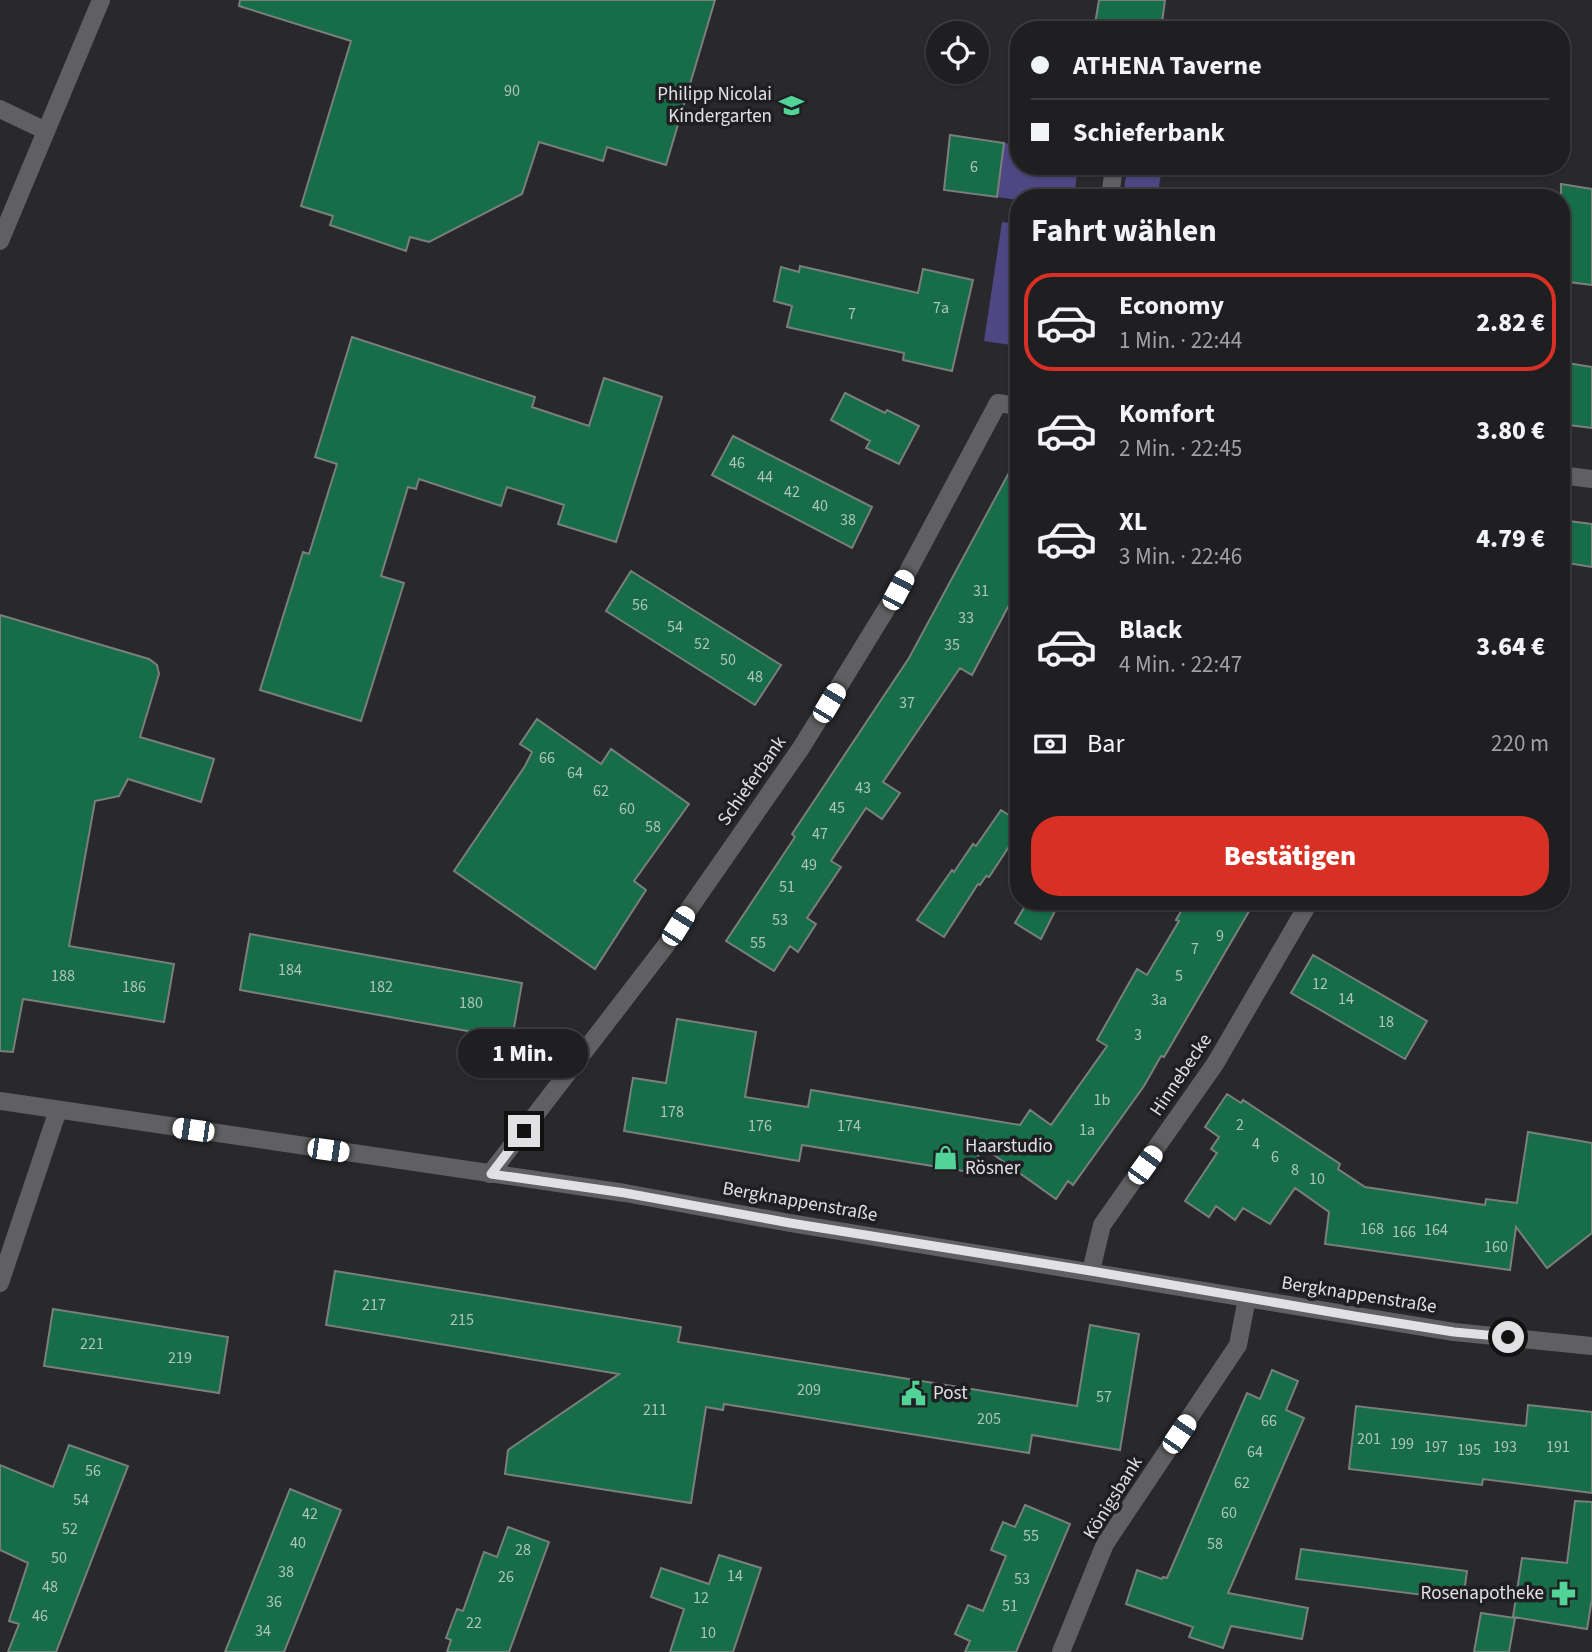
<!DOCTYPE html>
<html lang="de">
<head>
<meta charset="utf-8">
<style>
	:root { --surface:#1f1f22; --page:#27272a; --text:#f1f3f6; --muted:#a1a2a5; --line:#3c3d40; --accent:#d93025 }
	body { margin:0; font-family:"Source Sans 3",sans-serif; background:var(--page); color:var(--text); height:100vh; display:flex; flex-direction:column; font-size:26px; white-space:nowrap }
	* { box-sizing:border-box; margin:0 }
	p { font-size:23px; color:var(--muted) }
	.icon { flex:none; width:38px; height:38px; fill:none; stroke:currentColor; stroke-width:2; stroke-linecap:round; stroke-linejoin:round }
	.map { position:relative; flex:1; overflow:hidden }
	.panel { position:absolute; left:1010px; top:189px; width:560px; height:721px; display:flex; flex-direction:column; background:var(--surface); border-radius:28px; box-shadow:0 2px 5px #0004,0 0 0 2px var(--line) }
	.panel>* { flex:none }
	.top-card { position:absolute; left:1010px; top:21px; width:560px; height:154px; border-radius:28px; box-shadow:0 2px 5px #0004,0 0 0 2px var(--line); display:grid; align-content:center; height:154px; padding:0 21px; background:var(--surface) }
	.fabs { position:absolute; left:926px; top:21px; display:grid; gap:14px }
	.fabs a { display:grid; place-items:center; width:63px; height:63px; border-radius:50%; background:var(--surface); box-shadow:0 2px 5px #0004,0 0 0 2px var(--line); font-size:35px }
	.end { position:absolute; width:32px; height:32px; margin:-16px; border:9px solid #e1e1e4; background:#111; box-shadow:0 0 0 4px #111 }
	.from { border-radius:50% }
	.bubble { position:absolute; height:49px; border-radius:24px; background:var(--surface); box-shadow:0 2px 5px #0004,0 0 0 2px var(--line); font-size:23px; font-weight:800; line-height:49px; text-align:center }
	.car { position:absolute; width:21px; height:42px; margin:-21px -10px; border-radius:9px; box-shadow:0 0 5px 2px #0007; background:linear-gradient(#fff 24%,#345 0 40%,#fff 0 76%,#345 0 86%,#fff 0) }
	.top-card b { display:flex; align-items:center; gap:24px; height:66px; font-size:26px }
	.top-card b+b { border-top:2px solid var(--line) }
	.top-card i { width:18px; height:18px; background:var(--text) }
	ul { padding:0; list-style:none }
	li { display:flex; align-items:center; gap:21px; height:98px; margin:0 14px 10px; padding:0 7px; border:4px solid transparent; border-radius:28px }
	li div { flex:1 }
	li b { display:block; font-size:26px }
	li em { font-style:normal; font-weight:800 }
	li.active { border-color:var(--accent) }
	li>.icon { width:63px; height:63px; stroke-width:1.5 }
	h2 { padding:0 21px; font-size:32px; line-height:84px }
	.pay { display:flex; align-items:center; gap:18px; height:77px; padding:0 21px; font-size:26px }
	.pay p { margin-inline-start:auto }
	.primary-button { display:flex; gap:14px; margin-top:auto; padding:14px 21px }
	.primary-button a { flex:1; height:80px; border-radius:28px; background:var(--accent); color:#fff; font-size:28px; font-weight:800; line-height:80px; text-align:center }
	.map>svg:first-child { display:block }
</style>
</head>
<body>
<div class="map">
<svg width="1592" height="1652" viewBox="0 0 1592 1652">
	<rect width="100%" height="100%" fill="#29292d"/>
	<path fill="#4f4783" d="M1004 143 1018 145V166H1078L1074 198H1018V200L997 197Z
		M1127 169 1161 174 1157 198H1123Z
		M1002 222 1018 224V346L984 341Z"/>
	<path fill="#166d48" stroke="#7a7f7c" stroke-width="2" d="M240 0H715L666 165 607 147 603 161 539 142 522 194 429 242 410 237 406 251 330 225 333 216 301 206 351 41 239 6Z
		M1099 0H1165L1161 30H1094Z
		M950 135 1004 143 997 197 944 190Z
		M1561 184 1592 189V285L1561 281Z
		M800 266 918 293 923 269 973 280 952 371 903 360 904 353 787 327 792 306 774 301 781 267 799 272Z
		M352 337 535 397 532 407 589 426 604 378 662 397 616 542 558 524 564 505 507 487 501 506 419 479 416 489 408 487 381 576 404 583 361 721 260 690 303 552 309 554 337 464 315 457Z
		M1561 362 1592 367V428L1561 424Z
		M845 393 885 413 887 410 919 426 899 464 866 448 870 441 831 420Z
		M733 436 872 507 852 548 712 475Z
		M1018 456V588L972 675 960 668 883 782 900 793 882 819 866 808 831 861 841 867 807 918 816 924 798 952 790 946 774 971 726 941 795 837 792 834 909 658Z
		M1561 520 1592 524V567L1561 562Z
		M631 571 781 665 755 705 606 611Z
		M0 615 149 659 157 665 159 674 140 737 214 759 201 802 128 779 119 796 95 801 69 946 174 964 164 1022 23 999 13 1052 0 1051Z
		M537 719 601 764 611 749 689 804 634 881 646 890 595 969 454 871 525 766 532 752 520 744Z
		M1001 810 1018 821V833L989 877 986 876 980 885 978 884 944 937 917 920 952 870 954 872 973 844 976 846Z
		M1028 901H1060L1041 939 1015 923Z
		M1187 901H1255L1164 1057 1161 1056 1144 1086 1073 1185 1068 1181 1056 1199 980 1145 976 1173 802 1145 799 1161 624 1131 633 1078 666 1083 677 1019 756 1032 745 1097 808 1107 811 1090 1020 1125 1030 1110 1051 1125 1107 1046 1097 1040 1137 969 1147 975 1179 921 1176 920Z
		M250 934 522 983 512 1039 240 990Z
		M1313 955 1427 1021 1405 1059 1291 993Z
		M1227 1094 1241 1103 1243 1100 1340 1164 1338 1169 1365 1187 1485 1205 1486 1199 1517 1203 1528 1132 1592 1143V1233L1547 1268 1516 1227 1510 1270 1325 1244 1329 1212 1295 1188 1270 1224 1243 1208 1235 1220 1216 1206 1209 1217 1185 1201 1217 1153 1211 1149 1219 1137 1205 1127Z
		M335 1271 681 1327 678 1342 1077 1406 1090 1325 1139 1334 1120 1450 1032 1435 1029 1453 724 1404 723 1410 706 1407 691 1503 505 1474 508 1450 619 1374 326 1325Z
		M53 1309 228 1337 219 1393 44 1366Z
		M1272 1370 1298 1381 1286 1410 1304 1418 1228 1593 1308 1608 1302 1639 1231 1626 1223 1648 1189 1637 1193 1627 1126 1604 1137 1570 1162 1579 1163 1577 1167 1578 1247 1393 1260 1399Z
		M1528 1405 1592 1412V1493L1483 1479 1482 1485 1349 1469 1356 1406 1526 1426Z
		M69 1445 128 1466 56 1652H8L19 1624 9 1621 28 1563 0 1550V1465L53 1487Z
		M290 1489 341 1510 284 1652H225Z
		M1575 1501 1592 1502V1599L1587 1629 1513 1617 1522 1558 1567 1563Z
		M1025 1505 1070 1524 1016 1652H965L970 1641 955 1634 968 1605 983 1611 1006 1556 991 1550 1003 1522 1015 1527Z
		M508 1527 549 1542 509 1652H447L451 1640 446 1638 457 1609 463 1611 484 1552 497 1557Z
		M1301 1549 1467 1571 1463 1600 1296 1579Z
		M719 1555 761 1568 733 1652H670L684 1609 651 1597 661 1568 709 1584Z
		M1481 1613 1515 1618 1509 1652H1474Z"/>
	<g fill="none" stroke-linecap="round" stroke-linejoin="round">
		<path stroke="#606062" stroke-width="18" d="M0 109 46 131
			M1110 198 1114 166
			M1561 475 1592 479
			M490 1174 667 944 689 909 801 748 898 590 998 403 1018 406
			M1091 1271 1102 1225 1215 1064 1310 901
			M0 1283 58 1110
			M1061 1652 1105 1544 1238 1345 1247 1298"/>
		<path stroke="#606062" stroke-width="18" d="M0 241 101 0
			M0 1101 625 1193 790 1223 1454 1332 1592 1346"/>
	</g>
	<g fill="none" stroke-linecap="round" stroke-linejoin="round">
		<path stroke="#e1e1e4" stroke-width="9" d="M524 1131 491 1174 625 1193 790 1223 1091 1271 1360 1317 1454 1332 1508 1337"/>
	</g>
	<defs>
		<symbol id="school-bare" viewBox="-9 -9 18 18"><path d="M0-5L7-2L0 1L-7-2ZM-4 1L0 2.5L4 1V4Q0 6-4 4Z" fill="#52d397" stroke="#1f1f23" stroke-width="2.5" paint-order="stroke"/></symbol>
		<symbol id="shop-bare" viewBox="-9 -9 18 18"><path d="M-5-2.5h2.3a2.7 3.5 0 0 1 5.4 0H5L5.5 6h-11ZM-1.5-2.5h3a1.5 2.3 0 0 0-3 0Z" fill="#52d397" stroke="#1f1f23" stroke-width="2.5" paint-order="stroke"/></symbol>
		<symbol id="civic-bare" viewBox="-9 -9 18 18"><path d="M-.6-6.5H3V-4.5H.6V-3L4-1V1h2V6H-6V1h2V-1L-.6-3ZM-1.2 2.5V6h2.4V2.5Z" fill="#52d397" stroke="#1f1f23" stroke-width="2.5" paint-order="stroke"/></symbol>
		<symbol id="pharmacy-bare" viewBox="-9 -9 18 18"><path d="M-2-6h4v4h4v4h-4v4h-4v-4h-4v-4h4Z" fill="#52d397" stroke="#1f1f23" stroke-width="2.5" paint-order="stroke"/></symbol>
	</defs>
	<g fill-rule="evenodd">
		<use href="#school-bare" x="774" y="88" width="35" height="35"/>
		<use href="#shop-bare" x="928" y="1140" width="35" height="35"/>
		<use href="#civic-bare" x="896" y="1376" width="35" height="35"/>
		<use href="#pharmacy-bare" x="1546" y="1576" width="35" height="35"/>
	</g>
	<g text-anchor="middle" dominant-baseline="central" stroke-width="7" stroke-linejoin="round" paint-order="stroke">
		<g font-size="16" fill="#aec4bd">
			<text x="512" y="91">90</text>
			<text x="974" y="167">6</text>
			<text x="941" y="308">7a</text>
			<text x="852" y="314">7</text>
			<text x="737" y="463">46</text>
			<text x="765" y="477">44</text>
			<text x="792" y="492">42</text>
			<text x="820" y="506">40</text>
			<text x="848" y="520">38</text>
			<text x="981" y="591">31</text>
			<text x="640" y="605">56</text>
			<text x="966" y="618">33</text>
			<text x="675" y="627">54</text>
			<text x="702" y="644">52</text>
			<text x="952" y="645">35</text>
			<text x="728" y="660">50</text>
			<text x="755" y="677">48</text>
			<text x="907" y="703">37</text>
			<text x="547" y="758">66</text>
			<text x="575" y="773">64</text>
			<text x="863" y="788">43</text>
			<text x="601" y="791">62</text>
			<text x="837" y="808">45</text>
			<text x="627" y="809">60</text>
			<text x="653" y="827">58</text>
			<text x="820" y="834">47</text>
			<text x="809" y="865">49</text>
			<text x="787" y="887">51</text>
			<text x="780" y="920">53</text>
			<text x="1220" y="936">9</text>
			<text x="758" y="943">55</text>
			<text x="1195" y="949">7</text>
			<text x="290" y="970">184</text>
			<text x="63" y="976">188</text>
			<text x="1179" y="976">5</text>
			<text x="1320" y="984">12</text>
			<text x="134" y="987">186</text>
			<text x="381" y="987">182</text>
			<text x="1346" y="999">14</text>
			<text x="1159" y="1000">3a</text>
			<text x="471" y="1003">180</text>
			<text x="1386" y="1022">18</text>
			<text x="1138" y="1035">3</text>
			<text x="1102" y="1100">1b</text>
			<text x="672" y="1112">178</text>
			<text x="1240" y="1125">2</text>
			<text x="760" y="1126">176</text>
			<text x="849" y="1126">174</text>
			<text x="1087" y="1130">1a</text>
			<text x="1256" y="1144">4</text>
			<text x="1275" y="1157">6</text>
			<text x="1295" y="1170">8</text>
			<text x="1317" y="1179">10</text>
			<text x="1372" y="1229">168</text>
			<text x="1436" y="1230">164</text>
			<text x="1404" y="1232">166</text>
			<text x="1496" y="1247">160</text>
			<text x="374" y="1305">217</text>
			<text x="462" y="1320">215</text>
			<text x="92" y="1344">221</text>
			<text x="180" y="1358">219</text>
			<text x="809" y="1390">209</text>
			<text x="1104" y="1397">57</text>
			<text x="655" y="1410">211</text>
			<text x="989" y="1419">205</text>
			<text x="1269" y="1421">66</text>
			<text x="1369" y="1439">201</text>
			<text x="1402" y="1444">199</text>
			<text x="1436" y="1447">197</text>
			<text x="1505" y="1447">193</text>
			<text x="1558" y="1447">191</text>
			<text x="1469" y="1450">195</text>
			<text x="1255" y="1452">64</text>
			<text x="93" y="1471">56</text>
			<text x="1242" y="1483">62</text>
			<text x="81" y="1500">54</text>
			<text x="1229" y="1513">60</text>
			<text x="310" y="1514">42</text>
			<text x="70" y="1529">52</text>
			<text x="1031" y="1536">55</text>
			<text x="298" y="1543">40</text>
			<text x="1215" y="1544">58</text>
			<text x="523" y="1550">28</text>
			<text x="59" y="1558">50</text>
			<text x="286" y="1572">38</text>
			<text x="735" y="1576">14</text>
			<text x="506" y="1577">26</text>
			<text x="1022" y="1579">53</text>
			<text x="50" y="1587">48</text>
			<text x="701" y="1598">12</text>
			<text x="274" y="1602">36</text>
			<text x="1010" y="1606">51</text>
			<text x="40" y="1616">46</text>
			<text x="474" y="1623">22</text>
			<text x="263" y="1631">34</text>
			<text x="708" y="1633">10</text>
		</g>
		<g font-size="19" fill="#e1e1e4" stroke="#1f1f23" text-anchor="end">
			<text x="772" y="94">Philipp Nicolai<tspan x="772" dy="22">Kindergarten</tspan></text>
			<text x="965" y="1146" text-anchor="start">Haarstudio<tspan x="965" dy="22">Rösner</tspan></text>
			<text x="933" y="1393" text-anchor="start">Post</text>
			<text x="1544" y="1593">Rosenapotheke</text>
		</g>
		<g font-size="19" fill="#e1e1e4" stroke="#1f1f23">
			<text transform="translate(752 781) rotate(-55)">Schieferbank</text>
			<text transform="translate(1181 1075) rotate(-56)">Hinnebecke</text>
			<text transform="translate(800 1202) rotate(10)">Bergknappenstraße</text>
			<text transform="translate(1359 1295) rotate(9)">Bergknappenstraße</text>
			<text transform="translate(1113 1498) rotate(-58)">Königsbank</text>
		</g>
	</g>
</svg>
<div class="fabs">
<a><svg class="icon" aria-label="locate" viewBox="0 0 24 24"><circle cx="12" cy="12" r="6"/><path d="M12 2v4M12 18v4M2 12h4M18 12h4"/></svg></a>
</div>
<i class="end from" style="left:1508px;top:1337px"></i>
<i class="end" style="left:524px;top:1131px"></i>
<div class="bubble" style="left:458px;top:1029px;width:130px">1 Min.</div>
<i class="car" style="left:898px;top:590px;rotate:28deg"></i>
<i class="car" style="left:829px;top:703px;rotate:31deg"></i>
<i class="car" style="left:678px;top:926px;rotate:32deg"></i>
<i class="car" style="left:193px;top:1130px;rotate:278deg"></i>
<i class="car" style="left:328px;top:1150px;rotate:98deg"></i>
<i class="car" style="left:1145px;top:1165px;rotate:36deg"></i>
<i class="car" style="left:1179px;top:1434px;rotate:34deg"></i>
<div class="top-card">
<b><i class="from"></i>ATHENA Taverne</b>
<b><i></i>Schieferbank</b>
</div>
<section class="panel">
<h2>Fahrt wählen</h2>
<ul>
<li class="active"><svg class="icon" aria-label="car" viewBox="0 0 24 24"><path d="M5 17H2v-5l4-1 3-4h7l3 4 3 1v5h-3M9 17h6M6 11h13"/><circle cx="7" cy="17" r="2"/><circle cx="17" cy="17" r="2"/></svg><div><b>Economy</b><p>1 Min. · 22:44</p></div><em>2.82 €</em></li>
<li><svg class="icon" aria-label="car" viewBox="0 0 24 24"><path d="M5 17H2v-5l4-1 3-4h7l3 4 3 1v5h-3M9 17h6M6 11h13"/><circle cx="7" cy="17" r="2"/><circle cx="17" cy="17" r="2"/></svg><div><b>Komfort</b><p>2 Min. · 22:45</p></div><em>3.80 €</em></li>
<li><svg class="icon" aria-label="car" viewBox="0 0 24 24"><path d="M5 17H2v-5l4-1 3-4h7l3 4 3 1v5h-3M9 17h6M6 11h13"/><circle cx="7" cy="17" r="2"/><circle cx="17" cy="17" r="2"/></svg><div><b>XL</b><p>3 Min. · 22:46</p></div><em>4.79 €</em></li>
<li><svg class="icon" aria-label="car" viewBox="0 0 24 24"><path d="M5 17H2v-5l4-1 3-4h7l3 4 3 1v5h-3M9 17h6M6 11h13"/><circle cx="7" cy="17" r="2"/><circle cx="17" cy="17" r="2"/></svg><div><b>Black</b><p>4 Min. · 22:47</p></div><em>3.64 €</em></li>
</ul>
<div class="pay"><svg class="icon" aria-label="cash" viewBox="0 0 24 24"><path d="M3 7h18v10H3z"/><circle cx="12" cy="12" r="2"/></svg>Bar<p>220 m</p></div>
<div class="primary-button"><a>Bestätigen</a></div>
</section>
</div>
</body>
</html>
